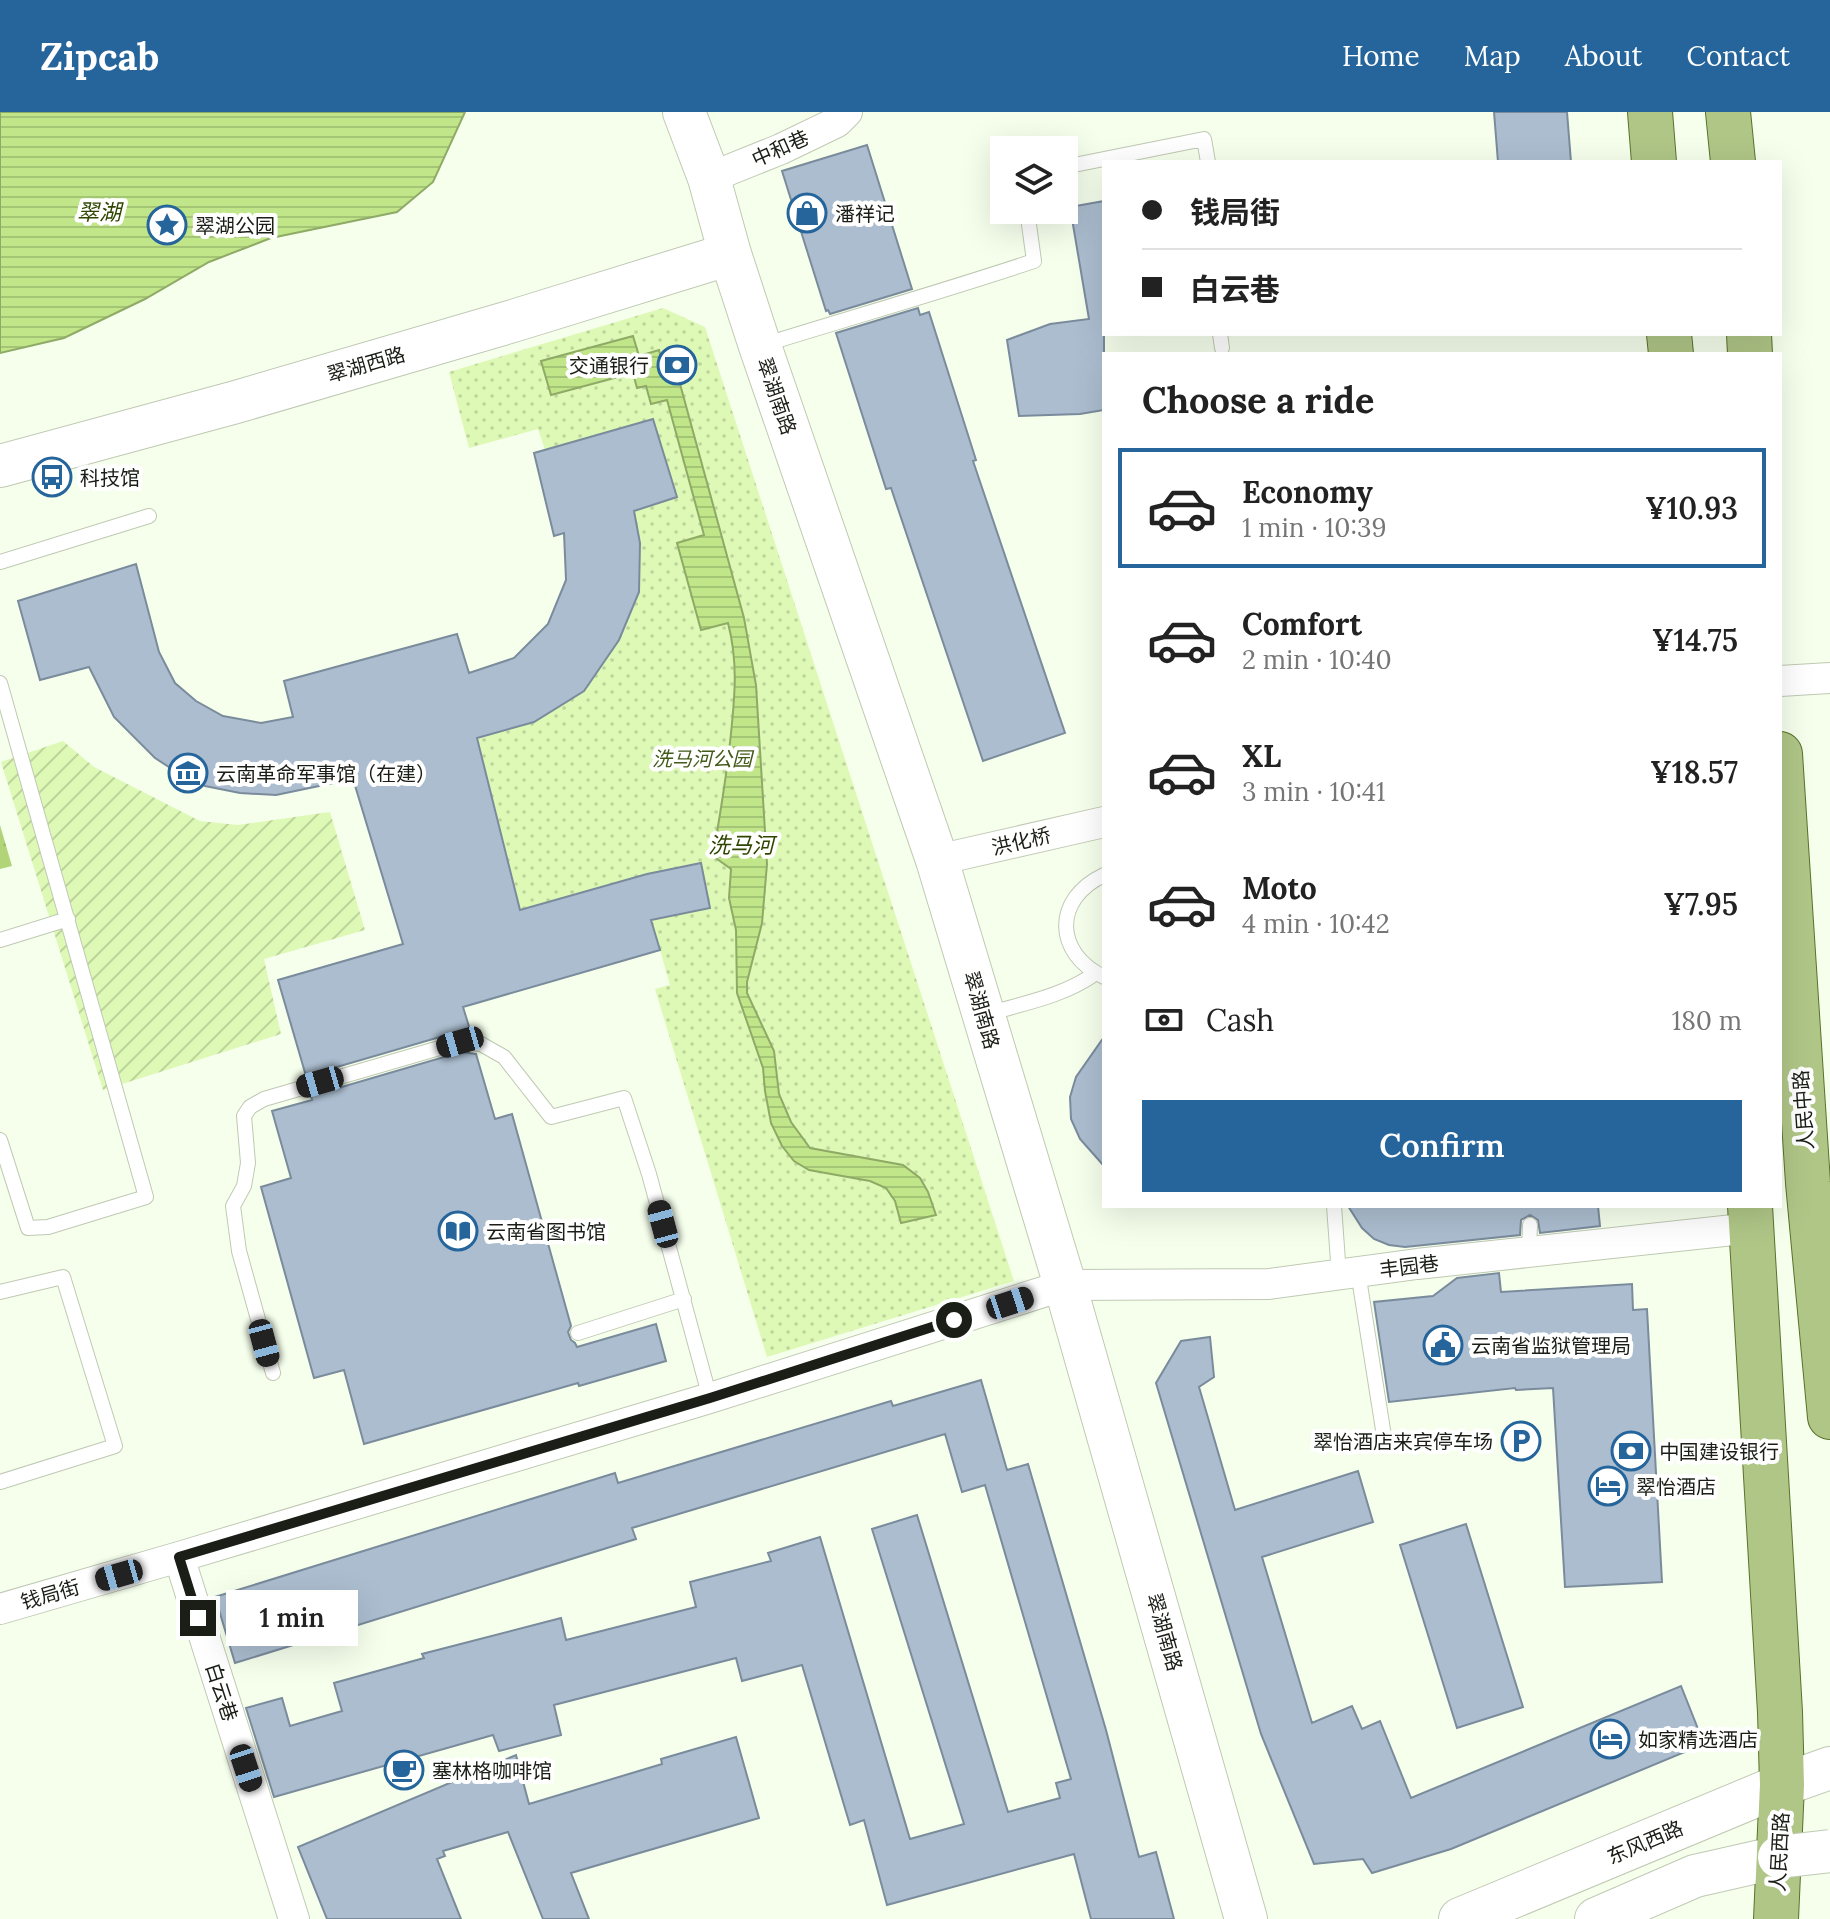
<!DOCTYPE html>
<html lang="en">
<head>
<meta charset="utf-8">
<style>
	:root { --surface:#fff; --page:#f2f2f2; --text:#222; --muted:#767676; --line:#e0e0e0; --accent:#25659b }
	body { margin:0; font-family:Lora,"Noto Sans SC",serif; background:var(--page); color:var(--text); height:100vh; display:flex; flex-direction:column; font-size:30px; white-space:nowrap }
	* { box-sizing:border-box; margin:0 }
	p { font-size:26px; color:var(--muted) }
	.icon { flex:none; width:44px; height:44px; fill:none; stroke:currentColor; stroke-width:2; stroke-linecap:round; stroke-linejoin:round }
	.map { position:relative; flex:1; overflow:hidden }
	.side { position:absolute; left:1102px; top:240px; width:680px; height:856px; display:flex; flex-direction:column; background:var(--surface); border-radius:0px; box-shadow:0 8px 32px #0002 }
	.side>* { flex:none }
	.banner { position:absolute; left:1102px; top:48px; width:680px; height:176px; border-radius:0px; box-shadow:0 8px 32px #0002; display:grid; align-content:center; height:176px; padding:0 40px; background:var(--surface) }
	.controls { position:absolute; left:990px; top:24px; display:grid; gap:16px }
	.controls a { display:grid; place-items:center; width:88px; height:88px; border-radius:0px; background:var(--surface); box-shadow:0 8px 32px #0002; font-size:40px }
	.end { position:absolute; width:36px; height:36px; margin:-18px; border:10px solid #1b1e16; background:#fff; box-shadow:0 0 0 4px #fff }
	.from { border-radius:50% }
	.bubble { position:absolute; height:56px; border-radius:0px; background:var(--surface); box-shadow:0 8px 32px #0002; font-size:26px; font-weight:600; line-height:56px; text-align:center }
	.car { position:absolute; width:24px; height:48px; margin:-24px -12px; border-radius:10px; box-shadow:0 0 6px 2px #0007; background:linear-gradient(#222 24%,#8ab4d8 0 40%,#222 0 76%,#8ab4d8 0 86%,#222 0) }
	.banner b { display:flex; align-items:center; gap:28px; height:76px; font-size:30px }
	.banner b+b { border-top:2px solid var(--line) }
	.banner i { width:20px; height:20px; background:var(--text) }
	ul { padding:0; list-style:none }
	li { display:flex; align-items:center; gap:24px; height:120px; margin:0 16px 12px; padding:0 24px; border:4px solid transparent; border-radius:0px }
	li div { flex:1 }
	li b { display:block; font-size:30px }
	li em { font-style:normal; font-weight:600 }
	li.current { border-color:var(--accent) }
	li>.icon { width:72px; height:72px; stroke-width:1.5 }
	h2 { padding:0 40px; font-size:36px; line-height:96px }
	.pay { display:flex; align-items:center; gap:20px; height:88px; padding:0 40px; font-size:30px }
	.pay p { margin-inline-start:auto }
	.cta { display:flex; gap:16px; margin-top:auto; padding:16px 40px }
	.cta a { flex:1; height:92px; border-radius:0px; background:var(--accent); color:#fff; font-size:32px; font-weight:600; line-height:92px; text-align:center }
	header { display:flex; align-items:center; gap:48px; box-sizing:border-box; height:112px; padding:0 40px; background:var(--accent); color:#fff }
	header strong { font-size:38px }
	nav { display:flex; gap:44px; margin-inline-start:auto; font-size:28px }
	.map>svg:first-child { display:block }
</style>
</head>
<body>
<header>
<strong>Zipcab</strong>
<nav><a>Home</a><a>Map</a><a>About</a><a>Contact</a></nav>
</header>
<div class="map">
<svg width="1830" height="1807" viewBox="0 0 1830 1807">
	<defs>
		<pattern id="forest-firs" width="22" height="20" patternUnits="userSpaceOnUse" patternTransform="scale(2)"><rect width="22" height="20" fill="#b0d477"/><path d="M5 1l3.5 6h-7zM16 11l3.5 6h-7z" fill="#97b666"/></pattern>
		<pattern id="park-dots" width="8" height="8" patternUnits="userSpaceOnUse" patternTransform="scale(2)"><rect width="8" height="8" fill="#ddf9b5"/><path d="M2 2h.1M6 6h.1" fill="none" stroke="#bdd59b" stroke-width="1.8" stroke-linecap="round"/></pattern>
		<pattern id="garden-furrows" width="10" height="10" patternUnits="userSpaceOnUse" patternTransform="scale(2)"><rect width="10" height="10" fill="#ddf9b5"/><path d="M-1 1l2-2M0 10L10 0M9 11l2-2" fill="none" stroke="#bdd59b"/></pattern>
		<pattern id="water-rules" width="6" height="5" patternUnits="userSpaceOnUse" patternTransform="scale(2)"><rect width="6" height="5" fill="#c1e689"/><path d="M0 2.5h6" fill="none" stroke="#a5c576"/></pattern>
	</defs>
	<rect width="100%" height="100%" fill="#f6ffec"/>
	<path fill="url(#forest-firs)" d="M0 713 12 754 0 757Z"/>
	<path fill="url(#park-dots)" d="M663 196 705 215 1014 1169 767 1245 655 877 670 873 639 765 520 798 477 626 534 610 584 579 619 528 639 480 640 431 634 399 677 385 653 307 545 338 538 317 469 336 449 260Z"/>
	<path fill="url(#garden-furrows)" d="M63 629 94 655 200 709 238 713 330 700 365 818 264 847 281 922 103 978 1 650Z"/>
	<path fill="url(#water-rules)" stroke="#8faa66" stroke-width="2" d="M0 0H465L433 70 397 100 271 126 209 150 145 187 64 226 0 241Z
		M633 224 639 244 659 238 663 253 674 250 744 506 756 573 767 752 762 811 747 870V881L774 939 779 982 791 1010 810 1036 903 1053 920 1066 928 1080 936 1103 901 1111 895 1089 886 1076 870 1069 809 1058 794 1049 782 1034 771 1011 765 979 763 956 737 881 736 818 729 786 731 757 713 744C720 703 727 663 731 621 735 583 738 549 728 511L701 518 677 431 704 423 667 288 651 292 646 274 637 276 633 261 551 283 541 249Z"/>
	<path fill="#abbdcf" stroke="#7a8b9c" stroke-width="2" d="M1494 0H1567L1571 50H1498Z
		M867 33 912 177 830 202 828 198 826 199 782 59Z
		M1104 89V298L1080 302 1019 304 1007 228 1050 212 1089 207 1070 95Z
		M918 196 920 203 929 200 976 348 973 349 1065 621 983 649 891 376 886 377 836 221Z
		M653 307 677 385 634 399 640 431 639 480 619 528 584 579 534 610 477 626 520 798 647 762 701 751 710 796 651 808 660 838 463 895 471 921 457 920 306 964 278 868 403 832 353 667 276 683 240 681 205 674 178 661 155 646 114 605 89 555 40 568 18 489 136 452 159 540 175 571 196 589 223 604 261 611 293 605 284 569 457 522 469 561 514 546 548 512 566 468 564 421 554 424 534 341Z
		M1104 925V1054L1080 1027 1071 1007 1070 985 1076 965Z
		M461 940 476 942 495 1007 512 1002 571 1214 568 1220 571 1228 575 1231 577 1235 656 1212 666 1249 579 1274 578 1271 364 1332 344 1258 314 1266 261 1075 291 1066 272 999 312 988 311 984Z
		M1348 1094H1598L1600 1114 1540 1121 1538 1108 1530 1103 1521 1108 1520 1123 1405 1135 1389 1133 1374 1127 1362 1116Z
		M1499 1161 1501 1180 1632 1172 1633 1198 1647 1197 1662 1470 1565 1475 1553 1276 1516 1278 1515 1276 1389 1290 1374 1190 1433 1184 1457 1166Z
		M1210 1225 1214 1265 1199 1275 1235 1398 1358 1359 1373 1410 1262 1445 1312 1611 1352 1594 1362 1617 1380 1609 1411 1686 1681 1574 1704 1632 1451 1737 1372 1761 1363 1747 1314 1752 1261 1622 1156 1271 1181 1229Z
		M981 1268 1007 1358 1028 1352 1106 1618 1139 1745 1156 1740 1174 1807H1091L1074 1742 887 1793 864 1708 850 1713 802 1553 742 1569 736 1546 554 1593 561 1623 499 1639 493 1623 274 1685 246 1596 282 1586 290 1614 342 1599 334 1571 424 1546 422 1542 561 1506 566 1528 696 1495 690 1470 771 1449 768 1441 820 1425 910 1727 964 1712 872 1417 917 1403 1008 1700 1060 1686 1056 1671 1071 1667 985 1373 962 1380 945 1322 632 1416 636 1427 235 1551 215 1485 615 1361 618 1371 891 1289 893 1294Z
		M1466 1412 1523 1595 1457 1616 1400 1433Z
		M736 1625 759 1706 571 1761 589 1807H543L508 1720 443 1739 445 1744 437 1747 461 1807H327L298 1735 516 1643 529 1692 662 1652 661 1647Z"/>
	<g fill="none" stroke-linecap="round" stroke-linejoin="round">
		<defs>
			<path id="lane" d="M1064 55 1204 27 1208 50
				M1220 222 1222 236
				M763 233C853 205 944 179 1034 149L1027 98
				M0 450 149 404
				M0 571 146 1085 48 1115 28 1116 0 1028
				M1104 763C1053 787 1054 841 1104 865
				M0 828 68 807
				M987 902C1025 891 1064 884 1096 861
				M1334 1094 1339 1163
				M1529 1139 1530 1113
				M1358 1160 1384 1324
				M0 1180 63 1165 115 1334 0 1370
				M578 1221 684 1187
				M273 1261 239 1139 233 1094 244 1074 248 1051 244 1004 250 995 264 987 460 930 481 932 504 945 551 1005 624 986 649 1062 710 1286"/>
			<path id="street" d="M709 66 781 37 837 10 847 0
				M1780 569 1830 566
				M937 748 1104 710
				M179 1445 294 1807
				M0 1497 179 1445 710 1286 1065 1173 1269 1172 1417 1152 1752 1116"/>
			<path id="secondary" d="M684 0 709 66 730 142 760 234 937 748 1065 1173 1246 1807
				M0 354 236 290 516 208 730 142
				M1460 1807 1782 1673 1830 1656
				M1596 1807 1695 1764 1779 1745"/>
			<path id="primary" d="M1650 0 1654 50
				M1728 0 1733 50
				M1669 222 1671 242
				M1749 222 1750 242
				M1780 642 1808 1071 1830 1305
				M1750 1094 1780 1600 1782 1673 1776 1807"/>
		</defs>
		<use href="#lane" stroke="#bfc9b3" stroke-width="16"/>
		<use href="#street" stroke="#bfc9b3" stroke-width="32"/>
		<use href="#secondary" stroke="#bfc9b3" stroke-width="44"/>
		<use href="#primary" stroke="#59722b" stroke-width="46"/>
		<use href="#lane" stroke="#fff" stroke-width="14"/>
		<use href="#street" stroke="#fff" stroke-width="30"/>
		<use href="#secondary" stroke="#fff" stroke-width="42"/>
		<use href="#primary" stroke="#b0c687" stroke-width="44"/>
		<defs>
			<path id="secondary-bridge" d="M1779 1745 1830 1739"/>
		</defs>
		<use href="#secondary-bridge" stroke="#bfc9b3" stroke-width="44" stroke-linecap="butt"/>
		<use href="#secondary-bridge" stroke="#fff" stroke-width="42"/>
	</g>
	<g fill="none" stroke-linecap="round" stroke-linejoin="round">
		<path stroke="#1b1e16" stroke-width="10" d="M198 1506 179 1445 710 1286 954 1208"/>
	</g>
	<defs>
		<symbol id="shop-ring" viewBox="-11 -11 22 22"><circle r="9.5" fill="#fff" stroke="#25659b" stroke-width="1.5"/><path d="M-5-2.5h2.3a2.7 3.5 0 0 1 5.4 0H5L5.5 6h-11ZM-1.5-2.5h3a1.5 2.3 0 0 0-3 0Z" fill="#25659b"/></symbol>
		<symbol id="sight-ring" viewBox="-11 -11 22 22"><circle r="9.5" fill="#fff" stroke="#25659b" stroke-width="1.5"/><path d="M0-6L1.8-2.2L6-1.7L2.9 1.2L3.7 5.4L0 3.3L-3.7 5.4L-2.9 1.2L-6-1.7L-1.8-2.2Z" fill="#25659b"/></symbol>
		<symbol id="bank-ring" viewBox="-11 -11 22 22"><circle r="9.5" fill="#fff" stroke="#25659b" stroke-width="1.5"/><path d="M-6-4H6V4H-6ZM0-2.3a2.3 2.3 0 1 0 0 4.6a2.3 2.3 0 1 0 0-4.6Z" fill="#25659b"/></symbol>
		<symbol id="bus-ring" viewBox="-11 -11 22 22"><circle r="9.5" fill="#fff" stroke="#25659b" stroke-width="1.5"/><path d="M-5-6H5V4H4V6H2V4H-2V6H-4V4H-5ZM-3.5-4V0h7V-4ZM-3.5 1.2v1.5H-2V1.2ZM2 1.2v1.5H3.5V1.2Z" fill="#25659b"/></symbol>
		<symbol id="museum-ring" viewBox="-11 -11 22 22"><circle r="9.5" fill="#fff" stroke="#25659b" stroke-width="1.5"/><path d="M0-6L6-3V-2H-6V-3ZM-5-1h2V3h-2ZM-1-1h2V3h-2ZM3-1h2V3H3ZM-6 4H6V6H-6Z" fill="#25659b"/></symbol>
		<symbol id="library-ring" viewBox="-11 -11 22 22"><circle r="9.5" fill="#fff" stroke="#25659b" stroke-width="1.5"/><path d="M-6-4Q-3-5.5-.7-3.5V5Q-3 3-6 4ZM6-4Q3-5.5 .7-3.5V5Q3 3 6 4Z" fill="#25659b"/></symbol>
		<symbol id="civic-ring" viewBox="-11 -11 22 22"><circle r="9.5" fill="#fff" stroke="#25659b" stroke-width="1.5"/><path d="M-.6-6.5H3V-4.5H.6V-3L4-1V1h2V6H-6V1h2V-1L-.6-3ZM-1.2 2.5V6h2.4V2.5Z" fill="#25659b"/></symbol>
		<symbol id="parking-ring" viewBox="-11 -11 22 22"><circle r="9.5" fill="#fff" stroke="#25659b" stroke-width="1.5"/><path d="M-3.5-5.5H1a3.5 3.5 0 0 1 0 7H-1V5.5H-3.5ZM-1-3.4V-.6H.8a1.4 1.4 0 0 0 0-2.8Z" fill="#25659b"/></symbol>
		<symbol id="hotel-ring" viewBox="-11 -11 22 22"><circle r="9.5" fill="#fff" stroke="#25659b" stroke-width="1.5"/><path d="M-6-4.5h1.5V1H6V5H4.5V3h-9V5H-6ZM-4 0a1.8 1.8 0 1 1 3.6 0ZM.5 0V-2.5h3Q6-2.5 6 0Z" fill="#25659b"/></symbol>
		<symbol id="cafe-ring" viewBox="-11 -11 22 22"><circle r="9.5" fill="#fff" stroke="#25659b" stroke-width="1.5"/><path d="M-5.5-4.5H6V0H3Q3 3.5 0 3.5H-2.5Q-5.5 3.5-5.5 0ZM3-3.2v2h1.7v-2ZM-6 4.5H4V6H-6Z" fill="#25659b"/></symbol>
	</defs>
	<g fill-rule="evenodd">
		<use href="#shop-ring" x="785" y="79" width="44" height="44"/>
		<use href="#sight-ring" x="145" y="91" width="44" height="44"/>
		<use href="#bank-ring" x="655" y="231" width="44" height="44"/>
		<use href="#bus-ring" x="30" y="343" width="44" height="44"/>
		<use href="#museum-ring" x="166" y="639" width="44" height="44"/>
		<use href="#library-ring" x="436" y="1097" width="44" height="44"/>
		<use href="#civic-ring" x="1421" y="1211" width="44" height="44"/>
		<use href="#parking-ring" x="1499" y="1307" width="44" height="44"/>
		<use href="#bank-ring" x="1609" y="1317" width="44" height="44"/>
		<use href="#hotel-ring" x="1586" y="1352" width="44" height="44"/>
		<use href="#hotel-ring" x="1588" y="1605" width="44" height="44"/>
		<use href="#cafe-ring" x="382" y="1636" width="44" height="44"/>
	</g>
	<g text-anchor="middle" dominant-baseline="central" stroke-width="8" stroke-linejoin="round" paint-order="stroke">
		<g font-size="20" fill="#1b1e16" stroke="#fff">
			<text transform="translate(780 36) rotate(-24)">中和巷</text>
			<text transform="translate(366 252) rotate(-16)">翠湖西路</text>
			<text transform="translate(777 284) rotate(71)">翠湖南路</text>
			<text transform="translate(1021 729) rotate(-13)">洪化桥</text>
			<text transform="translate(982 898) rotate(74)">翠湖南路</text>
			<text transform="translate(1803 998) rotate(-94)">人民中路</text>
			<text transform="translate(1409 1154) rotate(-7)">丰园巷</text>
			<text transform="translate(50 1482) rotate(-16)">钱局街</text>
			<text transform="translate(1165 1520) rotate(74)">翠湖南路</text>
			<text transform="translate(222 1580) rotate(72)">白云巷</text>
			<text transform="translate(1645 1730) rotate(-23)">东风西路</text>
			<text transform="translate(1779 1740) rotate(-87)">人民西路</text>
		</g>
		<g font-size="20" fill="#1b1e16" stroke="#fff" text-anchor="start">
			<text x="835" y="101">潘祥记</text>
			<text x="195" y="113">翠湖公园</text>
			<text x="649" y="253" text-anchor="end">交通银行</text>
			<text x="80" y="365">科技馆</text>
			<text x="216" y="661">云南革命军事馆（在建）</text>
			<text x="486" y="1119">云南省图书馆</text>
			<text x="1471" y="1233">云南省监狱管理局</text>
			<text x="1493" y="1329" text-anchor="end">翠怡酒店来宾停车场</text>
			<text x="1659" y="1339">中国建设银行</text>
			<text x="1636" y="1374">翠怡酒店</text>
			<text x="1638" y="1627">如家精选酒店</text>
			<text x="432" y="1658">塞林格咖啡馆</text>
		</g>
		<g font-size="20" font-style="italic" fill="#445a19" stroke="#fff">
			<text x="702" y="646">洗马河公园</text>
		</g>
		<g font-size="22" font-style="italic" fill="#304500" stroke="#fff">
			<text x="99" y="100">翠湖</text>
			<text x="741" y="733">洗马河</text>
		</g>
	</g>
</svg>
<div class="controls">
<a><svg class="icon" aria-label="layers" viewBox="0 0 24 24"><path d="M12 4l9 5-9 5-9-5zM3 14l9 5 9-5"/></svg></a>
</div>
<i class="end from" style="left:954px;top:1208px"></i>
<i class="end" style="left:198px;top:1506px"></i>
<div class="bubble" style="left:226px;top:1478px;width:132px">1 min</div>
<i class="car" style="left:460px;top:930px;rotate:254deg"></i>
<i class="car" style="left:320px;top:970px;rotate:254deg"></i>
<i class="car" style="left:663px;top:1112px;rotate:345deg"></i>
<i class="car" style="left:1010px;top:1191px;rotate:72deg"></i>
<i class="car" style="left:264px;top:1231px;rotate:165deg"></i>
<i class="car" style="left:119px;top:1463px;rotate:254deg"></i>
<i class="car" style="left:246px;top:1656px;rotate:162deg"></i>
<div class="banner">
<b><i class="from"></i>钱局街</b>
<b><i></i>白云巷</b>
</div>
<section class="side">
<h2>Choose a ride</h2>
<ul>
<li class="current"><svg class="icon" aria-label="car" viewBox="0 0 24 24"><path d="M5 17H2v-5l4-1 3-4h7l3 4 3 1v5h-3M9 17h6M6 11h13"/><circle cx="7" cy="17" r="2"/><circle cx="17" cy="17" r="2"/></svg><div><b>Economy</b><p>1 min · 10:39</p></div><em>¥10.93</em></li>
<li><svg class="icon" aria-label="car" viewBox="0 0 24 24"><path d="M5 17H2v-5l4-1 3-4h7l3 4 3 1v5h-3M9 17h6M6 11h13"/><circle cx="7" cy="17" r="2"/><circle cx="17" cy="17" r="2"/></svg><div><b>Comfort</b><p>2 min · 10:40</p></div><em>¥14.75</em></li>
<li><svg class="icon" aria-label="car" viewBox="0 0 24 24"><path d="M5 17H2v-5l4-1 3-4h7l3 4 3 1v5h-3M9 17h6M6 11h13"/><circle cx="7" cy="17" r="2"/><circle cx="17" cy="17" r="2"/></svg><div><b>XL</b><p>3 min · 10:41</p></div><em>¥18.57</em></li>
<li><svg class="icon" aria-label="car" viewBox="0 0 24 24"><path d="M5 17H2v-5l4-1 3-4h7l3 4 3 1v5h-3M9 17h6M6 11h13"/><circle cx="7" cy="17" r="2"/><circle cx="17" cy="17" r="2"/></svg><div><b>Moto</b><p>4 min · 10:42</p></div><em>¥7.95</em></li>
</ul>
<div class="pay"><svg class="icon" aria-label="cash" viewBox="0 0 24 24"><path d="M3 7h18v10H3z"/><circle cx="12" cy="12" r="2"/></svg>Cash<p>180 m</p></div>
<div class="cta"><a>Confirm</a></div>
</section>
</div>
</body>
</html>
